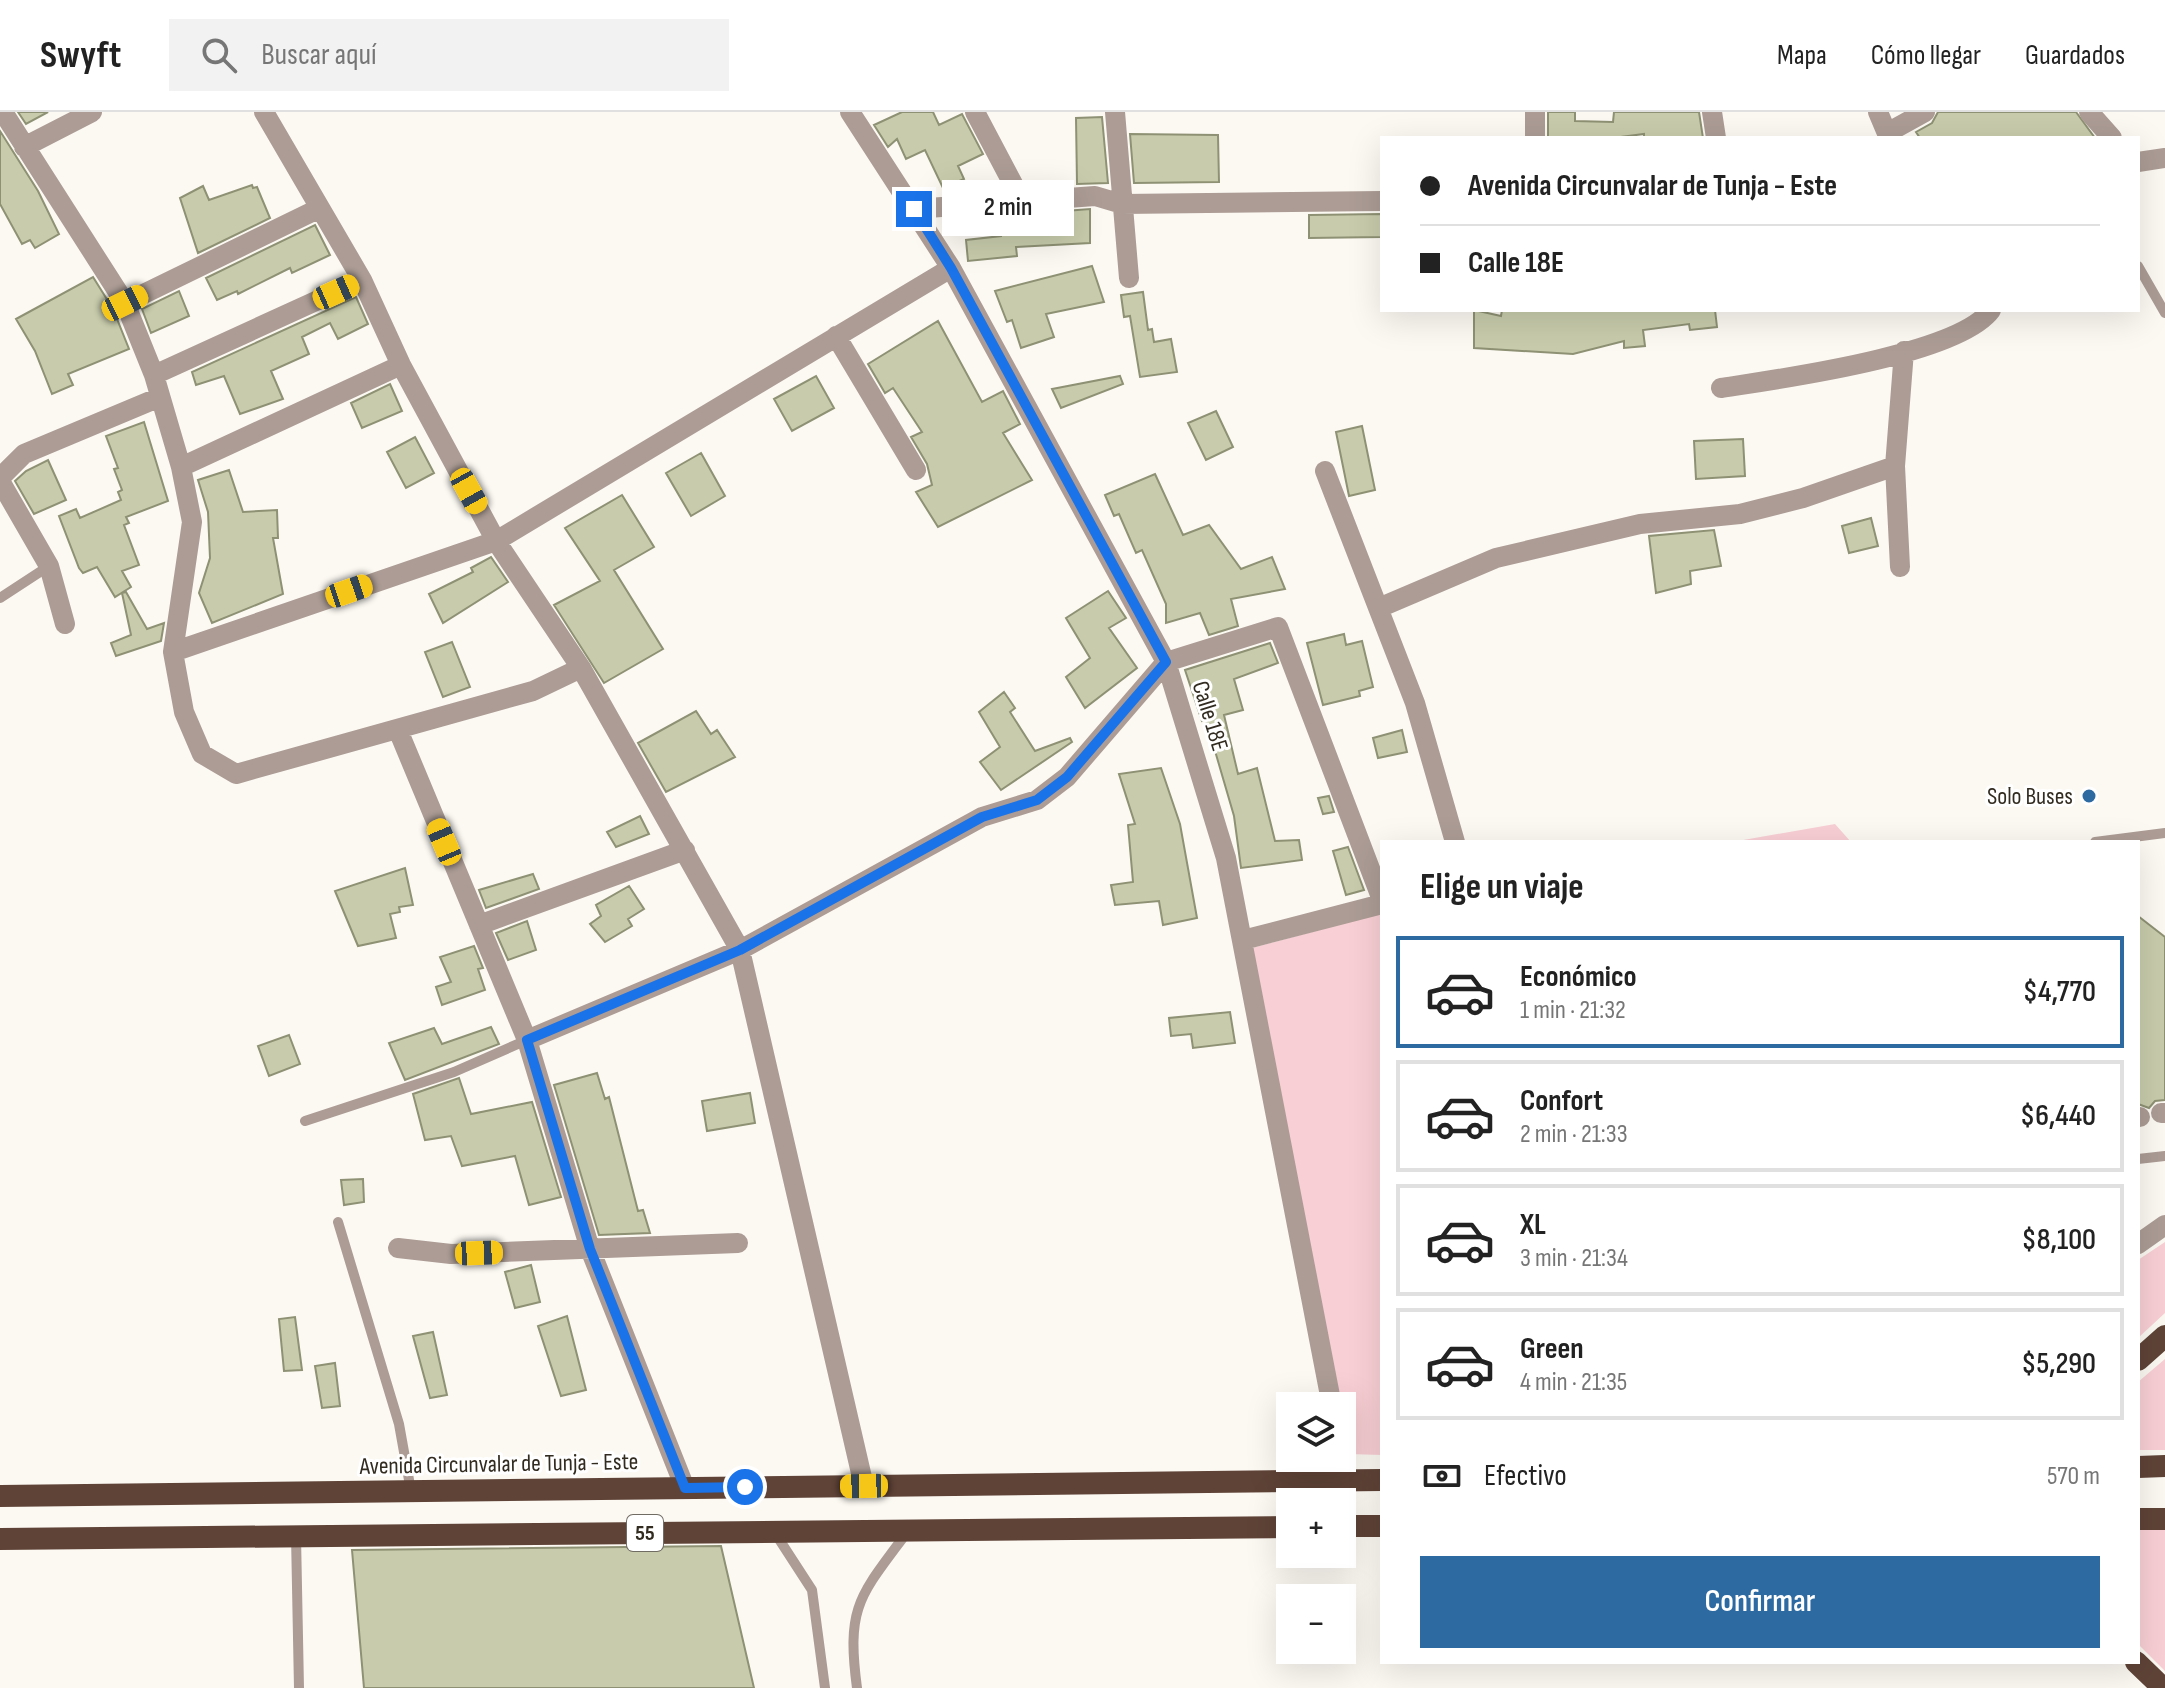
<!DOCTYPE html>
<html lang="es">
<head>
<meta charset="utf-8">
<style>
	:root { --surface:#fff; --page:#f2f2f2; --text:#222; --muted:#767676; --line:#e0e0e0; --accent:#2d6aa1 }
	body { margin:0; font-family:"Sofia Sans Condensed",sans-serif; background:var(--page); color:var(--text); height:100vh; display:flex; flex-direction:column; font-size:30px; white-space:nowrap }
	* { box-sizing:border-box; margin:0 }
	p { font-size:26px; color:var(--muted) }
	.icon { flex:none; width:44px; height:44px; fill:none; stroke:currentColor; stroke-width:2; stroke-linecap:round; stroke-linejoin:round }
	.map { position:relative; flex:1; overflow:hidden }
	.side { position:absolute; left:1380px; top:728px; width:760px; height:824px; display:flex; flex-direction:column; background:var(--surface); border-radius:0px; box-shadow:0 8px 32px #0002 }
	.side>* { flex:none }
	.banner { position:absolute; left:1380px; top:24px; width:760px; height:176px; border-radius:0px; box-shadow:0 8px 32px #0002; display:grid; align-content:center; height:176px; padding:0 40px; background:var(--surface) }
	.fabs { position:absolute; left:1276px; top:1280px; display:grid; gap:16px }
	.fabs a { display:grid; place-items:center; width:80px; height:80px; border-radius:0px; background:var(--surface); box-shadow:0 8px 32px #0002; font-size:40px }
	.end { position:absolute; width:36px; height:36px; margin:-18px; border:10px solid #1a73e8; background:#fff; box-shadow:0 0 0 4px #fff }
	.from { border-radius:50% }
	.bubble { position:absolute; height:56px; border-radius:0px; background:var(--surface); box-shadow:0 8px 32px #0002; font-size:26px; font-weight:600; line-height:56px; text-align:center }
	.car { position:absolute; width:24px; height:48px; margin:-24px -12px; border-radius:10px; box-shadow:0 0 6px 2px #0007; background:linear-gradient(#f5c518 24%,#345 0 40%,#f5c518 0 76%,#345 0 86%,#f5c518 0) }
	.banner b { display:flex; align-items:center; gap:28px; height:76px; font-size:30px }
	.banner b+b { border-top:2px solid var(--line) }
	.banner i { width:20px; height:20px; background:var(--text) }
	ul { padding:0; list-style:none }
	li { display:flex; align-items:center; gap:24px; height:112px; margin:0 16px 12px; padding:0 24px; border:4px solid var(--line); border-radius:0px }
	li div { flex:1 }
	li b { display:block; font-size:30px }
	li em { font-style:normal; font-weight:600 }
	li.current { border-color:var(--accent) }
	li>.icon { width:72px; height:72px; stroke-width:1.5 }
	h2 { padding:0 40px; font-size:36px; line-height:96px }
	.pay { display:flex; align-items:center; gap:20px; height:88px; padding:0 40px; font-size:30px }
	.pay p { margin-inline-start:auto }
	.button { display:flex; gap:16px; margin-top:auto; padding:16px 40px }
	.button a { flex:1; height:92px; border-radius:0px; background:var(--accent); color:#fff; font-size:32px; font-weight:600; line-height:92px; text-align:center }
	header { display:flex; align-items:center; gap:48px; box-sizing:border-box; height:112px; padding:0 40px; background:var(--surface); border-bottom:2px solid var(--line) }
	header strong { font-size:38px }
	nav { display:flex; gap:44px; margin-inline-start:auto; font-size:28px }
	.search { width:560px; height:72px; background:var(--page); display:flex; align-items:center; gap:20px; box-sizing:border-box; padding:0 28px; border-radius:0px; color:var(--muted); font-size:30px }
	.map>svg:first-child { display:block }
</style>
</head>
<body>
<header>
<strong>Swyft</strong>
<div class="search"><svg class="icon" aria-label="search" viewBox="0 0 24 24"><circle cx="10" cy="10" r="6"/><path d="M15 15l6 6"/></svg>Buscar aquí</div>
<nav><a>Mapa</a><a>Cómo llegar</a><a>Guardados</a></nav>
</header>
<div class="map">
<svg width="2165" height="1576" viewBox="0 0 2165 1576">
	<rect width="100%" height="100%" fill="#fcf9f3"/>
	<path fill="#f8cfd4" d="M1835 712 1851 730H1732Z
		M1382 801V1343L1348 1342 1342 1294H1339L1252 836Z
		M2165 1130V1201L2138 1226V1148Z
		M2165 1247V1338H2138V1270Z
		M2165 1413V1559L2138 1532V1414Z"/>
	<path fill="#c8ccac" stroke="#8e9173" stroke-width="2" d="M18 0H48L26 12Z
		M902 0H933L939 13 962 2 983 42 958 54 964 67 943 76 925 38 906 47 897 27 888 35 874 13Z
		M1548 0H1575V9L1613 10 1614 0H1699L1703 26H1644V22L1613 26H1548Z
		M1938 0H2076L2095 26H1920L1916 20 1932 11Z
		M1102 5 1108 71 1077 72 1076 6Z
		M0 19 38 79 59 122 35 136 30 128 22 132 0 92Z
		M1130 22 1218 23 1219 70 1134 71Z
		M252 73 253 76 257 75 270 106 198 141 180 86 203 74 209 88Z
		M1090 97V131L1016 135 1017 144 968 149 966 128 1001 124 1000 104 1066 107 1065 99Z
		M1382 102V125L1309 126V103Z
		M315 113 330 143 292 161 290 156 238 182 237 179 217 188 206 166Z
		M1092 154 1104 190 1046 202 1054 225 1021 236 1012 208 1007 210 995 179Z
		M93 165 113 197 129 237 68 262 73 273 52 282 35 239 16 207Z
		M179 179 189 204 151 221 142 197Z
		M1143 180 1148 218 1152 217 1154 230 1171 227 1177 260 1140 265 1130 204 1124 205 1121 183Z
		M356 185 368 212 338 227 330 211 302 225 309 242 271 259 283 287 240 302 224 264 196 273 192 260Z
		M1474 198 1501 204 1502 198H1715L1717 215 1690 218 1689 212 1643 218 1645 234 1624 236V229L1573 242 1474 236Z
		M938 209 982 290 1003 279 1020 312 1003 321 1032 368 938 415 916 380 932 373 927 352 911 325 922 320 893 276 885 281 868 252Z
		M816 264 834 296 792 319 774 287Z
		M1120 264 1123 272 1061 296 1052 277Z
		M390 272 402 299 362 316 351 291Z
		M1216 299 1233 335 1206 348 1188 311Z
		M144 310 168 389 126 405 129 411 124 413 139 453 122 459 131 475 115 485 97 455 83 461 79 456 59 404 76 397 80 406 121 388 118 380 122 378 114 357 118 356 106 324Z
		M1362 314 1375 378 1349 384 1336 320Z
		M415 325 434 361 406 376 387 340Z
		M1743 327 1745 364 1696 367 1694 329Z
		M701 341 725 384 691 404 666 361Z
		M48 348 66 388 34 402 15 369 26 359Z
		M229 358 243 400 277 398 278 426H273L283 482 212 511 199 481 210 446 208 400 198 368Z
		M1155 362 1183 423 1209 413 1241 457 1272 445 1285 477 1231 487 1238 514 1209 523 1200 501 1166 511V492L1142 438 1136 441 1119 402 1114 404 1105 383Z
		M622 383 654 435 614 458 663 537 604 571 554 493 600 469 565 416Z
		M1871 406 1878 434 1849 441 1842 414Z
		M1714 418 1721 454 1690 459 1691 472 1656 481 1649 424Z
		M491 445 508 470 443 511 429 482 473 460 471 456Z
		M1108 479 1126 506 1109 516 1137 556 1085 596 1066 565 1090 546 1066 506Z
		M126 480 147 517 164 511 161 529 116 544 111 531 131 523 122 481Z
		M1344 522 1346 533 1362 529 1373 575 1359 579 1360 584 1323 593 1307 531Z
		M452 530 470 575 443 585 425 540Z
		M1270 531 1278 551 1234 567 1243 598 1224 603 1238 662 1257 656 1275 729 1299 728 1302 748 1241 756 1234 704 1206 608 1202 609 1185 558Z
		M1004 580 1015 596 1010 600 1035 639 1070 626 1072 630 1001 678 980 650 1000 635 979 600Z
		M696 599 711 622 717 618 735 645 666 680 638 631Z
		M1402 618 1407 640 1378 646 1373 626Z
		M1161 656 1180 712 1197 806 1163 813 1159 789 1115 793 1111 773 1133 770 1128 713 1135 712 1119 662Z
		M1329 684 1334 700 1323 702 1318 686Z
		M640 704 649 722 616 735 607 720Z
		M1348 735 1364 778 1346 783 1333 739Z
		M405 756 413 793 399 795 400 800 390 802 396 826 358 834 335 779Z
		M533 762 539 777 486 796 479 778Z
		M629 774 644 797 628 807 632 814 605 830 590 812 601 804 596 793Z
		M2138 804 2165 825V988L2155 989 2149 996 2138 992Z
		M527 809 536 838 508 848 496 821Z
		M474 834 483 856 478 857 485 878 442 893 436 875 451 870 440 845Z
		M1230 900 1235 931 1193 936 1191 922 1171 924 1169 906Z
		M491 915 499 932 405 968 389 931 434 916 442 932Z
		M289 923 300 952 269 964 258 934Z
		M597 961 605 987 609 985 638 1099 643 1098 650 1121 599 1123 554 973Z
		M459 966 471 1002 532 990 561 1085 529 1093 515 1044 462 1054 451 1024 425 1028 413 982Z
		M750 981 755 1011 707 1019 702 989Z
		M363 1067 364 1090 344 1093 341 1068Z
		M531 1153 540 1190 515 1196 505 1160Z
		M567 1204 586 1278 561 1284 538 1214Z
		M295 1205 302 1258 284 1259 279 1207Z
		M433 1220 447 1283 430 1286 413 1224Z
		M335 1251 340 1294 322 1296 315 1254Z
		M721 1434 754 1576H364L352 1438Z"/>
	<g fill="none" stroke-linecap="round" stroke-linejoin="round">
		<path stroke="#ac9c95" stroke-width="10" d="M2138 154 2165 201
			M0 486 49 454
			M2095 730 2165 721
			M305 1009 454 960 527 928
			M2138 1047 2165 1044
			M338 1110 399 1312 411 1379
			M775 1421 812 1478 825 1576
			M296 1424 299 1576
			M857 1576C846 1493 860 1484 908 1419"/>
		<path stroke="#ac9c95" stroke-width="20" d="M3 0 125 191 154 263 181 355 192 410 173 540 184 600 202 642 236 662 533 579 581 556
			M264 0 362 168 401 253 496 429 581 556 740 838 864 1374
			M850 0 951 156 1166 550 1226 746 1332 1294
			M975 0 1022 89
			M1115 0 1129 166
			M1535 0V26
			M1712 0 1716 26
			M1878 0 1889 26
			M2089 0 2112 26
			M1887 21 1925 0
			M24 35 92 0
			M2138 50 2165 46
			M914 97 1095 84 1122 92 1382 89
			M125 191 320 96
			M836 224 916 358
			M154 263 362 168
			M1721 276C1779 267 1958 243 1991 198
			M181 355 401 253
			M1325 359 1415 591 1455 730
			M0 366 24 342 160 285
			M0 369 49 454 65 512
			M1900 455 1895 354 1904 239
			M1381 495 1496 446 1640 412 1740 402 1803 386 1895 354
			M173 540 496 429 951 156
			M398 618 527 928 590 1137 685 1376
			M479 813 685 738
			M1243 828 1382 792
			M527 928 740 838 982 705 1037 688 1067 665 1166 550 1278 515 1382 788
			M2161 1001H2165
			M2138 1005H2140
			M2138 1132 2165 1113
			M398 1136 451 1142 738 1131
			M1335 1346 1336 1368"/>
		<path stroke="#5f4337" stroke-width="22" d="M2138 1248 2165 1224
			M2138 1355 2165 1354
			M0 1384 1382 1368
			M2138 1407H2165
			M1342 1414H1382
			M0 1427 1290 1415
			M2136 1550 2163 1576"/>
	</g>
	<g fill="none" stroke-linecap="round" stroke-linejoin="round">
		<path stroke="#1a73e8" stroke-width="10" d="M745 1375 685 1376 590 1137 527 928 740 838 982 705 1037 688 1067 665 1166 550 951 156 914 97"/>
	</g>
	<circle fill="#2d6aa1" stroke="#fff" stroke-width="3" cx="2089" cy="684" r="8"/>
	<g text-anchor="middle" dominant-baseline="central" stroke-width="6" stroke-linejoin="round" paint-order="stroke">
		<rect fill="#fff" stroke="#706b63" stroke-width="2" x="627" y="1403" width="36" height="36" rx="6"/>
		<g font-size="22" font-weight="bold" fill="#322b20">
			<text x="645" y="1421">55</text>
		</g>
		<g font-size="24" fill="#322b20" stroke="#fff">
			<text transform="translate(1210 604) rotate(73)">Calle 18E</text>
			<text transform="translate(499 1352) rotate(-1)">Avenida Circunvalar de Tunja - Este</text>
		</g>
		<g font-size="24" fill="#322b20" stroke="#fff" text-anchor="end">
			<text x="2073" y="684">Solo Buses</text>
		</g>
	</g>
</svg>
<div class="fabs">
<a><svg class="icon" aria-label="layers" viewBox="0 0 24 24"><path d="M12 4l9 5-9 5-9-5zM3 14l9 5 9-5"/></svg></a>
<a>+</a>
<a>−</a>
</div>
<i class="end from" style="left:745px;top:1375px"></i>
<i class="end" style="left:914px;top:97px"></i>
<div class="bubble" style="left:942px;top:68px;width:132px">2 min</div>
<i class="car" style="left:336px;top:180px;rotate:66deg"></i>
<i class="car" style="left:125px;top:191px;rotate:64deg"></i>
<i class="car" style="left:469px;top:379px;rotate:151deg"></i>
<i class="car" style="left:349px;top:479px;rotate:71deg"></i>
<i class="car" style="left:444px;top:730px;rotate:337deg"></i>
<i class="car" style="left:479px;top:1141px;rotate:88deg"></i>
<i class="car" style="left:864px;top:1374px;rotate:269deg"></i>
<div class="banner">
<b><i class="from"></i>Avenida Circunvalar de Tunja - Este</b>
<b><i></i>Calle 18E</b>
</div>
<section class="side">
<h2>Elige un viaje</h2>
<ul>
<li class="current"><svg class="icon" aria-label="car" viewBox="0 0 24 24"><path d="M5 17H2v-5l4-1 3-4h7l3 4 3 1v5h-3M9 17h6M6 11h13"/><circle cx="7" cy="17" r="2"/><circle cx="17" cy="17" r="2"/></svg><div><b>Económico</b><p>1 min · 21:32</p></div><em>$4,770</em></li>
<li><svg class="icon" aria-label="car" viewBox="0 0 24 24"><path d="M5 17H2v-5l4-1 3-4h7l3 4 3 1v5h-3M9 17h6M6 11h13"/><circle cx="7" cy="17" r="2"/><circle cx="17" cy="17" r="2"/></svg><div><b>Confort</b><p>2 min · 21:33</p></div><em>$6,440</em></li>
<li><svg class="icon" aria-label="car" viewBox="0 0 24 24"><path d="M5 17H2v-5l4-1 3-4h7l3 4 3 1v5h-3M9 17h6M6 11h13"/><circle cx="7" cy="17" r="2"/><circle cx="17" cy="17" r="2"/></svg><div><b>XL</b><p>3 min · 21:34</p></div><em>$8,100</em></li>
<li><svg class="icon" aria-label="car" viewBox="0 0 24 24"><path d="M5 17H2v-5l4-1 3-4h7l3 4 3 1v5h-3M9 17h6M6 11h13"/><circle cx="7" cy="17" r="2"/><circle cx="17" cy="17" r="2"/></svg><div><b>Green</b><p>4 min · 21:35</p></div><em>$5,290</em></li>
</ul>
<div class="pay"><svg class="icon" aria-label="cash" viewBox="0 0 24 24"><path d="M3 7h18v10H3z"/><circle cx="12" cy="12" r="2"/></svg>Efectivo<p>570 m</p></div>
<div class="button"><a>Confirmar</a></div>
</section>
</div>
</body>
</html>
